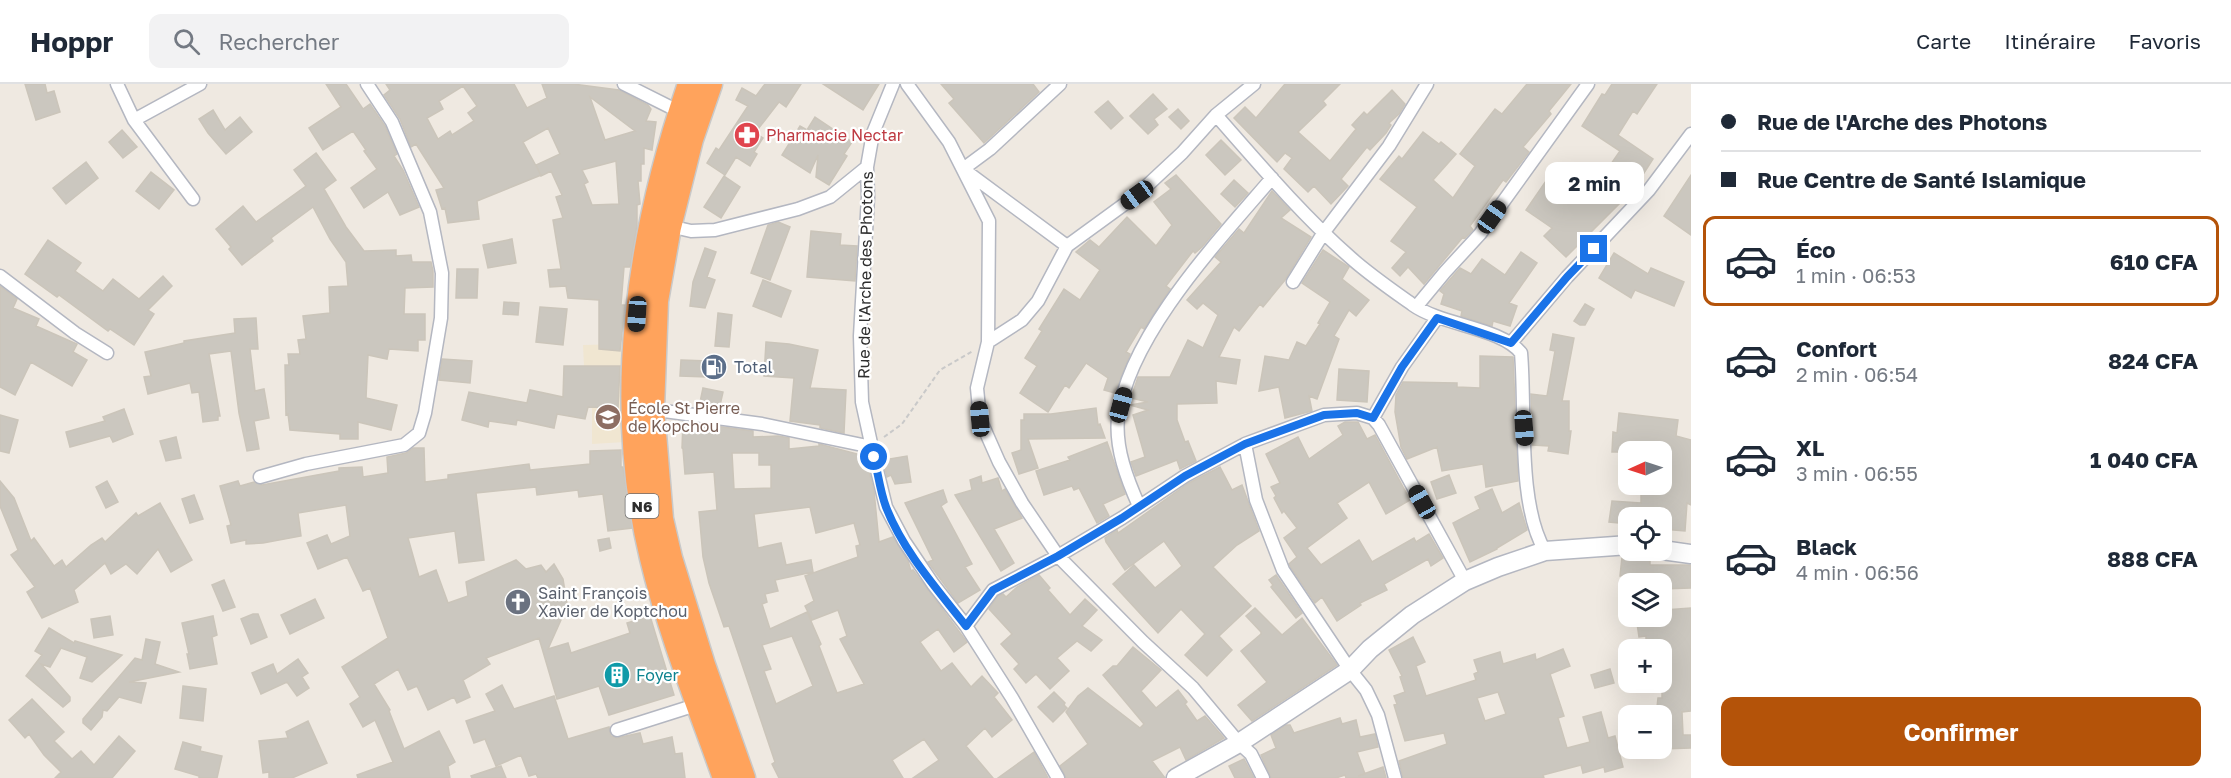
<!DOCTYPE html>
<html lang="fr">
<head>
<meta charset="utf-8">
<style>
	:root { --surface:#fff; --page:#f2f2f3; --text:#1f2937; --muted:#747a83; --line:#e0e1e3; --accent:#b45309 }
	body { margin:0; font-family:"Golos Text",sans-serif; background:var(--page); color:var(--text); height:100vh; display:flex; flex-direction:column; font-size:22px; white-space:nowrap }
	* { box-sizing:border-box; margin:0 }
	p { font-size:20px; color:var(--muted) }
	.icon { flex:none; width:33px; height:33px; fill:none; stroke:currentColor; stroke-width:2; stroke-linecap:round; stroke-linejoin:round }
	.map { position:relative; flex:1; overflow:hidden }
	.sheet { display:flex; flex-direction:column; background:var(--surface); width:540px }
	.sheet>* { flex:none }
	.banner { display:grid; align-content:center; height:132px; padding:0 30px; background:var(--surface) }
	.needle { width:39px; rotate:267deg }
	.fabs { position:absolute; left:1618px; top:357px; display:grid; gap:12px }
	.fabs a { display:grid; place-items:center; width:54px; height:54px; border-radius:12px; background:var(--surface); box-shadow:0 6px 24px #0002; font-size:30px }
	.end { position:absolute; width:27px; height:27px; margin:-14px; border:8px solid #1a73e8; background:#fff; box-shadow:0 0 0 3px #fff }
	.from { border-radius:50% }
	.bubble { position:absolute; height:42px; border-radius:12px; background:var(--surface); box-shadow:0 6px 24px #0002; font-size:20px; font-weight:700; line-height:42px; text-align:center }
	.car { position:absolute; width:18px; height:36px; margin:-18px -9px; border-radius:8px; box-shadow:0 0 4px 2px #0007; background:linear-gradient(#222 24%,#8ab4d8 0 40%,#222 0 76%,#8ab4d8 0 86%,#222 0) }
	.banner b { display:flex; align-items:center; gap:21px; height:57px; font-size:22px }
	.banner b+b { border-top:2px solid var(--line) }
	.banner i { width:15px; height:15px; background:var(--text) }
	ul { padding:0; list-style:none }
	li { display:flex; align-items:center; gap:18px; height:90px; margin:0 12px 9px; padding:0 18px; border:3px solid transparent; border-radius:12px }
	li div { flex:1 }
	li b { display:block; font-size:22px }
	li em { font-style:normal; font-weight:700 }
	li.selected { border-color:var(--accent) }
	li>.icon { width:54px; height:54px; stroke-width:1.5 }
	.action { display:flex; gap:12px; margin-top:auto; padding:12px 30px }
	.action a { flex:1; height:69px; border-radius:12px; background:var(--accent); color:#fff; font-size:24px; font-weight:700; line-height:69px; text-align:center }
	header { display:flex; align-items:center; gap:36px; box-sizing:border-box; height:84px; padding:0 30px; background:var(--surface); border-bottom:2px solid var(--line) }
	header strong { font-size:28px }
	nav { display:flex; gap:33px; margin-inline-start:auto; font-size:21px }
	.search { width:420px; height:54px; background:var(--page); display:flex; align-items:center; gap:15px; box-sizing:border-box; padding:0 21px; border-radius:12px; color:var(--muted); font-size:22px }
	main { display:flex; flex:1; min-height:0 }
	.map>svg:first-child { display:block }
</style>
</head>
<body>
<header>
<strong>Hoppr</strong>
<div class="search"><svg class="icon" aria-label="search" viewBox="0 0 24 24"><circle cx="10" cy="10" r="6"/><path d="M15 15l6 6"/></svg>Rechercher</div>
<nav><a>Carte</a><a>Itinéraire</a><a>Favoris</a></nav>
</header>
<main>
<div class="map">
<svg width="1691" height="694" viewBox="0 0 1691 694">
	<rect width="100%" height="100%" fill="#efe9e1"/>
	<path fill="#f0e6d1" d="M624 260 625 358 592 360V308L585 304 583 261Z"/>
	<path fill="#cbc7bf" stroke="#cbc5ba" stroke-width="1.5" fill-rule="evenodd" d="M25 0H45L47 9 54 7 60 28 36 36Z
		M326 0H346L363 25 370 20 385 42 397 70 394 72 403 86 419 123 400 131 388 108 364 124 351 104 377 85 364 67 366 66 353 47 323 66 309 44 341 23Z
		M386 0H514L527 24 547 14 542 0H573L619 6 648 21 651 25 646 37 656 38 652 66 644 64V80H641V97H638L640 120 637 121V142L630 183H624L621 221H625L620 267 599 265V216L568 214 566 202 550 203 548 186 561 185 553 136 563 134 556 113 562 111 551 87 541 92 536 81 560 70 548 44 523 58 541 91 477 117 479 135 448 139 445 124 442 125 436 106 444 104 416 60 411 63 400 35 384 11 390 6ZM463 2 477 22 468 29 474 37 452 51 450 47 438 55 427 34 443 25 439 17ZM590 13 635 47 605 56ZM616 77 619 120 592 121 584 100 588 98 582 86Z
		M765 0H801L786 23 779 18 755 49 763 54 754 68 757 70 750 82 736 73 725 91 707 79 716 64 719 66 748 22 736 16 742 4 756 12Z
		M823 0H879L863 26Z
		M941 0H1033L1039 8 984 59 949 19 954 15Z
		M1285 0H1340L1323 17 1326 21 1298 48 1330 77 1356 45 1352 41 1364 28 1367 31 1392 6 1405 20 1399 30 1389 39 1391 41 1386 49 1370 66 1367 63 1341 95 1348 102 1331 120 1314 102 1308 108 1284 85 1292 74 1285 69 1277 78 1234 34 1245 23 1256 34Z
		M1527 0H1571L1549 27 1551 30 1523 63 1529 68 1506 98 1503 96 1470 142 1473 146 1465 154 1463 153 1424 200 1408 183 1400 192 1392 184 1406 168 1391 157 1417 123 1380 95 1399 72 1402 75 1423 48 1439 60 1441 58 1456 70 1433 96 1453 114 1475 82 1460 70 1495 25 1502 30Z
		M1612 0H1657L1637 30 1633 27 1618 51 1653 75 1633 106 1566 173 1544 152 1552 144 1526 126 1548 94 1578 115 1611 80 1620 67 1582 42 1602 10 1605 11Z
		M1153 10 1167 25 1154 35 1158 41 1148 50 1130 32Z
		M1108 17 1123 34 1111 45 1095 28Z
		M1178 25 1189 37 1181 45 1169 33Z
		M213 26 225 46 240 33 252 48 226 70 208 49 199 35Z
		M815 33 852 58 844 70 847 72 829 101 816 93 818 71 810 89 782 71 800 42 807 46Z
		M122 46 137 63 123 74 109 58Z
		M1221 56 1241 76 1225 91 1206 71Z
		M316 69 336 96 324 105 346 143 364 167 396 166V172L411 171 412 178H431L433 187V203L405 204 404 230H425V256H418V267L389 265 387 275 368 271 366 314 397 321 391 346 358 338V355H340V350L290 346 288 330 286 331 285 281H289L288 270H300L298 256 306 255 303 232 330 229 329 203 348 202 346 178 330 155 313 123 271 154 273 157 242 181 229 165 231 163 216 145 243 122 256 138 306 102 294 86Z
		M86 78 98 94 66 120 53 104Z
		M151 88 174 106 159 125 136 107Z
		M1176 91 1221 140 1202 163 1195 169 1193 167 1166 202 1170 205 1144 245 1141 243 1126 268 1130 270 1115 309 1104 306 1108 294 1086 279 1069 304 1065 301 1048 328 1020 309 1037 282 1025 274 1042 247 1039 245 1064 205 1080 216 1100 186 1076 168 1090 156 1099 163 1127 133 1156 162 1172 141 1154 118 1171 105 1165 99Z
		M1691 91V151L1664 132Z
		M724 92 740 103 721 134 704 123Z
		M1234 96 1248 109 1235 123 1221 110Z
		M1272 107 1290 126 1281 134 1311 153 1285 196 1263 223 1260 220 1239 247 1234 243 1219 273 1240 276 1236 300 1216 297 1217 319 1177 320V336L1185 358 1188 357 1196 377 1180 385 1177 376 1136 392 1131 378 1145 373 1133 331 1148 326 1130 321 1148 318 1131 314 1138 293H1170L1188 256 1203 264 1218 231 1203 219 1197 225 1187 216 1221 178 1215 173 1239 145 1244 149Z
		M778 138 790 143 770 196 751 189 768 141Z
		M811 147 841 150 840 161 857 162 855 197 807 193Z
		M512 155 516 179 488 184 483 161Z
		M48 156 81 179 75 187 103 207 113 195 139 215 163 192 172 202 148 226 154 230 134 261 110 245 108 247 59 211 57 213 25 190Z
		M705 164 716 168 707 193 715 196 705 224 690 222 693 198Z
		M1323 166 1349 183 1342 195 1369 216 1356 232 1349 226 1334 252 1339 255 1317 315 1309 312 1312 327 1285 334 1279 303 1259 307 1265 272 1289 276 1297 258 1306 262 1320 240 1318 239 1330 218 1302 199Z
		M1521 168 1537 179 1509 219 1517 222 1510 242 1493 237 1492 242 1461 232 1462 227 1441 220 1444 210 1440 207 1460 184 1471 190 1482 175 1505 191Z
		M1614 169 1648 190 1651 184 1684 198 1674 222 1635 206 1631 214 1599 194Z
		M457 185H478L477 214H456Z
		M763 196 791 207 781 233 753 222Z
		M0 202 17 215 13 224 39 235 36 242 77 260 73 268 87 276 72 302 31 278 15 311 0 303Z
		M504 218 519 219 518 231 503 230Z
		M1585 220 1594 225 1585 241H1580L1574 237Z
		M540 223 567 225 563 261 536 258Z
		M718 229 732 231 729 263 715 262Z
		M256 234 258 265H250L255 307 264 305 269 334 254 337 259 365 247 367 239 329 231 267 209 270 220 332H218V336L203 338 199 308 192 309 190 299 148 310 144 293 151 292 145 268 184 259V257L235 249 234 235Z
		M1553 250 1574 254 1562 317H1569V347H1571L1568 370 1548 367 1549 362 1532 361 1531 310 1547 312 1555 267 1550 266Z
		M766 258 789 260 818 266 810 304 846 306 844 349 820 344V341L790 337 794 294 764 292Z
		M1480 272 1513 273 1518 397 1486 403 1483 380 1442 387 1437 363 1407 375 1401 363 1395 328 1396 311 1403 298 1457 299V303L1480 304Z
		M442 275 472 277 470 299 439 296Z
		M681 276 708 277 707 293 680 292Z
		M564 282H620L618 324 588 323 585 335 557 330 554 344 517 336 516 341 489 337 488 343 462 336 469 308 527 319 530 306 563 313Z
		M1339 285 1369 287 1367 318 1337 316Z
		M703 304 723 308 719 326 699 323Z
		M1096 324 1098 341 1100 340 1105 354 1028 355 1038 384 1019 390 1012 369 1021 366V336H1024V330H1051Z
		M124 325 133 350 113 358 110 352 70 363 66 348 105 337 103 333Z
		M1619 329 1678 336 1676 352 1691 356V421L1687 419 1685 447 1662 445V434H1629V440L1609 438 1612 417 1641 419V400H1662V368H1612L1613 348 1617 349Z
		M0 331 18 336 9 369 0 367Z
		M683 338 753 347V353L778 352 789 354V365L819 362V360L865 372 874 407 879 458 893 453 908 477 911 487 913 486 967 558 954 568 938 545 920 558 941 587 952 579 971 603 982 592 998 609 994 613 1012 636 992 653 985 644 966 662 993 694H913L939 676 924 655 892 676 903 694H779L772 680 775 678 729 542 724 543 709 499 703 473 699 428 717 426 714 388 685 390 683 365 682 364ZM732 369H759V381H771V404L734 405ZM810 423 816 449 854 439 860 461 856 462 858 473 805 492 814 517 805 522 812 536 838 526 847 552 840 555 864 600 837 609 819 562 821 560 807 528 770 545 762 520 767 518 765 510 778 507 775 496 813 488 811 476 786 481 781 459 758 464 754 430ZM792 552 813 602 776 620 764 587 771 585 762 561Z
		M1345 338H1358L1367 355 1375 351 1410 416 1386 430 1369 398 1337 419 1347 434 1307 464 1321 481 1359 456 1372 478 1414 454 1416 458 1429 450 1443 474 1431 482 1428 475 1384 500 1387 506 1360 519 1361 521 1337 537 1322 513 1315 519 1290 482 1289 480 1297 473 1284 454 1297 444 1284 427 1282 429 1274 414 1276 412 1271 403 1280 399 1266 370 1298 353 1309 375 1343 351 1338 342Z
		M176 353 181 374 166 377 160 357Z
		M1107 358 1125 410 1103 420 1109 432 1097 439 1079 404 1074 406 1072 402 1044 411 1036 387 1070 376 1068 373Z
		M413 364H424L425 398 448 395V391L529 380 530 386 590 380V367L621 366V383H623L632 444 608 447 603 410 579 413 578 406 537 411 536 403 476 409 484 476 459 479 455 447 408 454 419 493 436 486 448 519 468 512 466 498 516 476 526 485 541 481 546 488 554 480 563 495 568 526H560L561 536 548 565 568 559 571 569 630 549 627 539 650 532 674 611 609 631 599 602 557 615 539 554 486 574 490 580 463 596 470 613 457 619 454 613 428 626 417 602 408 606 398 585 374 600 390 626 389 627 404 665 439 647 455 678 448 682 450 694H358L357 691 393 678 375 636 363 643 350 620 360 613 342 583 388 554 370 504 363 507 347 473 318 485 307 459 327 451 331 460 350 452 346 421 298 429 301 452 263 459 246 460V456L231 459 227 442 231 441 220 402 238 397 240 402 254 398 262 401 339 387V384L362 383 363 393 388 389 387 373 406 369Z
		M907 372 911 398 895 400 891 391 887 393 883 376Z
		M1220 383 1232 406 1242 401 1259 447 1237 461 1213 483 1251 522 1219 552 1232 566 1207 592 1185 571 1205 550 1181 525 1158 549 1113 500 1134 481 1155 504 1182 482 1164 457 1125 486 1106 458 1105 454 1117 446 1118 449 1189 399Z
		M1449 391 1456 409 1437 415 1431 398Z
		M981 392 982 399 998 394 1002 407 1005 405 1022 434 994 445 1014 479 1001 487 955 411 972 406 970 396Z
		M0 397 14 414 31 457 34 454 54 482 62 476 66 483 91 461 102 454 105 458 136 429 138 432 160 419 192 476 171 488 158 465 137 490 126 480 111 490 105 479 74 506 78 518 42 534 27 508 35 503 11 471 18 466 0 422Z
		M107 397 118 418 106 424 96 403Z
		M1492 405 1502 429 1519 419 1527 446 1497 464V465L1470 478 1453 439 1480 425 1475 413Z
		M943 406 947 418 941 422 972 480 965 483 980 506 958 519 928 478 933 476 905 419Z
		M194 411 203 435 190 439 182 415Z
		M609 454 611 464 600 467 598 456Z
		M1622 473 1650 476V481H1691V504L1662 505V500H1623V492H1620Z
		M1039 491 1050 504 1048 506 1070 531 1085 515 1097 526 1082 542 1102 556 1091 567 1077 557 1057 574 1069 587 1050 605 1036 590 1026 599 1014 585 1019 580 1001 560 1012 550 989 525 998 512 1003 510 1006 513 1017 503Z
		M1276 491 1302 529 1296 534 1271 503 1273 501 1269 496Z
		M224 496 235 523 223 527 212 501Z
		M315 515 324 534 290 550 281 531Z
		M1255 524 1282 551 1302 534 1337 581 1252 637 1238 621 1267 598 1241 567 1261 550V548L1246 532Z
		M1691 524V627L1682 628 1683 651H1691V664L1662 665V632H1656L1658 614H1662V564H1646V552L1639 553 1636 532H1666L1665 526Z
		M253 530H258L267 553 251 560 241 535Z
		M110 532 113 551 94 554 91 535Z
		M213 532 217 551 212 553 217 580 190 585 187 570H189L182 539Z
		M49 544 74 559 75 557 122 571 92 598 80 594 87 573 61 564 50 583 41 580 70 613V617L63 623 26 592 42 571 35 567Z
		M1413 553 1425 578 1416 582 1426 612 1476 596 1474 590 1478 588 1474 576 1500 568 1503 580 1535 570 1536 576 1563 565 1570 582 1550 590 1564 632 1558 634 1567 664 1590 658 1583 633 1601 628 1608 654 1615 652 1623 683 1605 688 1604 683 1583 689 1581 681 1543 691 1544 694H1403L1399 677 1447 660 1444 649 1405 657 1394 621 1397 620 1394 612 1405 608 1400 593 1402 592 1389 566ZM1498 608 1506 630 1485 637 1477 614Z
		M146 555 160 558 155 580 179 588 129 598 146 599 141 619 119 613 107 627 103 626 102 633 91 646 83 639V635L135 574 142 576Z
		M1133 563 1161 586 1141 607 1156 624 1178 606 1187 618 1185 620 1197 637 1205 632 1224 654 1186 676 1180 663 1152 677 1165 694H1066L1060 682 1088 660 1066 628 1078 612 1088 604 1140 644 1144 640 1103 591 1113 582H1117Z
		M298 575 308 589 302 593 309 604 297 612 287 598 261 610 252 589 273 580 277 590Z
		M1610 585 1614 599 1595 604 1591 591Z
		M502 601 514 625 554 612 568 655 609 643 611 652 617 654 640 649 643 660 672 653 675 670 682 669 685 694H538L536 690 529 692 521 671 496 682 485 655 474 659 466 637 495 627 486 610Z
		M183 602 206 605 203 637 180 634Z
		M1054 608 1065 619 1064 621 1067 624 1053 638 1038 623Z
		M32 615 64 648 54 657 72 675 81 667 94 681 119 652 135 667 112 694H55L61 688 44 671 29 650 25 654 9 636Z
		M1340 634 1342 640 1356 636 1360 653 1375 650 1378 663 1357 668 1365 690 1358 692 1383 683 1386 694H1346L1345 691 1336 694H1271L1261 671 1276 664 1271 651 1286 641H1290L1294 649Z
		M308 637 327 679 292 694H269V688L263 689 259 657 288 654 286 648Z
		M183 658 201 663 200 667 222 672 217 694H199V692L175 685Z
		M1034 668 1048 694H998Z
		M1244 675 1254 694H1235L1229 682Z
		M501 682 506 694H472L471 692Z"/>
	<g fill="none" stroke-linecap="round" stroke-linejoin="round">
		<defs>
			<path id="street" d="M117 0 134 36 193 115
				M624 0 680 28
				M893 0 873 49 867 83 868 113 860 252 862 318 876 382 886 423 904 457 933 500 966 542 1012 614 1058 694
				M907 0 949 58 989 137 988 258 977 304 980 335 999 378 1022 419 1058 472 1143 558 1193 604 1239 659 1251 670 1263 694
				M1060 0 990 65 963 85 1067 162
				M1216 31C1259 80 1302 131 1351 174 1370 191 1392 206 1413 221 1441 241 1502 244 1521 269 1526 325 1517 420 1545 467
				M134 36 200 0
				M665 141 691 147 715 146 798 125 830 113 867 83
				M0 192 75 249 107 269
				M1293 198 1324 148 1389 62 1427 0
				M1416 223 1445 188 1480 150 1588 0
				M988 258 1022 236 1038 217 1067 162 1137 111 1182 69 1216 31 1254 0
				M1511 259 1567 193 1649 106 1691 50
				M649 325 762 340 872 363
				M1373 334 1402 283 1437 234
				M1245 360 1256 416 1283 486 1350 586 1366 606 1378 631 1395 694
				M260 393 306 380 404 361 419 349 425 329 441 234 442 189 430 128 392 38 367 0
				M1139 422C1127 395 1115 364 1118 334 1128 252 1219 156 1272 94
				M966 542 993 506 1058 472 1122 434 1185 392 1245 360 1324 331 1357 329 1373 334 1379 341 1465 497
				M617 646 699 620"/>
			<path id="secondary" d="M1662 466 1691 470
				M1176 694 1239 659 1350 586 1370 565 1412 531 1465 497 1498 483 1545 467 1629 461"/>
			<path id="highway" d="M690 0C638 151 614 317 652 474 670 549 699 621 725 694
				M710 0 691 55 669 143 656 217 652 325 661 435 670 474 703 581 743 694"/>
		</defs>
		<use href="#street" stroke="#b4b7c1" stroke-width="15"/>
		<use href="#secondary" stroke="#b4b7c1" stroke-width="21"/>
		<use href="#highway" stroke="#c9c9c9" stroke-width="27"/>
		<path stroke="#c9c9c9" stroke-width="2" stroke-dasharray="4.5 3" stroke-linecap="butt" d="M884 353 902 340 940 286 973 267"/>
		<use href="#street" stroke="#fff" stroke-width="12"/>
		<use href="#secondary" stroke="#fff" stroke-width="18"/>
		<use href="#highway" stroke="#ffa35c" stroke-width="24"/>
	</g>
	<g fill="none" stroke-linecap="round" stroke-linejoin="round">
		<path stroke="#1a73e8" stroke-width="8" d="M874 373C878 389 880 407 886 423 903 467 937 505 966 542L993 506 1058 472 1122 434 1185 392 1245 360 1324 331 1357 329 1373 334 1402 283 1437 234 1511 259 1567 193 1594 165"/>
	</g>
	<defs>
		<symbol id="pharmacy-disc" viewBox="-11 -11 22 22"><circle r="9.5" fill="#e0444e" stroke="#fff"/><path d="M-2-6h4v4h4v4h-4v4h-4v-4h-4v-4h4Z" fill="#fff"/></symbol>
		<symbol id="fuel-disc" viewBox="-11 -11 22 22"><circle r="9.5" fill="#5c6f8a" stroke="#fff"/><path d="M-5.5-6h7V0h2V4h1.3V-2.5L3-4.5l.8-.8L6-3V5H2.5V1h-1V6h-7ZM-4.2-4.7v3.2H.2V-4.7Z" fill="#fff"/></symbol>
		<symbol id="school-disc" viewBox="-11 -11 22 22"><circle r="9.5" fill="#8d6e63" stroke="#fff"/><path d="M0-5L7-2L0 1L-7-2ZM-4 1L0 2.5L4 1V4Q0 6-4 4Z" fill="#fff"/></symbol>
		<symbol id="church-disc" viewBox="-11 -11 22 22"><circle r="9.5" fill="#6b7280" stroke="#fff"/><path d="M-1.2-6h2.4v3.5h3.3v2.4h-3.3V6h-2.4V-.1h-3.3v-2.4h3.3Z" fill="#fff"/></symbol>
		<symbol id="building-disc" viewBox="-11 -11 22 22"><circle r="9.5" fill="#0f9aa8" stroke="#fff"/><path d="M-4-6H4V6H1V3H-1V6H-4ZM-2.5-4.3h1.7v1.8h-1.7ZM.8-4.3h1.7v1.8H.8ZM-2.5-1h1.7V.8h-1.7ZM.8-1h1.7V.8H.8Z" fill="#fff"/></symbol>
	</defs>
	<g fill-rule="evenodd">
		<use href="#pharmacy-disc" x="732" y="36" width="30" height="30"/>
		<use href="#fuel-disc" x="699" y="268" width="30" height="30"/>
		<use href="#school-disc" x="593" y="318" width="30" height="30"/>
		<use href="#church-disc" x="503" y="503" width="30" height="30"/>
		<use href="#building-disc" x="602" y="576" width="30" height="30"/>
	</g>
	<g text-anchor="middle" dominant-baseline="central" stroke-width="4.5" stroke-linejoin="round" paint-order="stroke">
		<rect fill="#fff" stroke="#6d6d6d" stroke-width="1.5" x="625.5" y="410" width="33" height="24" rx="4.5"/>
		<g font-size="15" font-weight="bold" fill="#2e2e2e">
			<text x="642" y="422">N6</text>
		</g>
		<g font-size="16" fill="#be3a42" stroke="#fff" text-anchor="start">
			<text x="766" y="51">Pharmacie Nectar</text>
		</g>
		<g font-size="16" fill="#2e2e2e" stroke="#fff">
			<text transform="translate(865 191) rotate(-89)">Rue de l'Arche des Photons</text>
		</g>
		<g font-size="16" fill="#4e5e75" stroke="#fff" text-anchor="start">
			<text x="734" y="283">Total</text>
		</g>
		<g font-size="16" fill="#785e54" stroke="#fff" text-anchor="start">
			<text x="628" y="324">École St Pierre<tspan x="628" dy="18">de Kopchou</tspan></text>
		</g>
		<g font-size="16" fill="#5b616d" stroke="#fff" text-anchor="start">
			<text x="538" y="509">Saint François<tspan x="538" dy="18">Xavier de Koptchou</tspan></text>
		</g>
		<g font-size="16" fill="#0d838f" stroke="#fff" text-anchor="start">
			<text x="636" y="591">Foyer</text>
		</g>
	</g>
</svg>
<div class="fabs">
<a><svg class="needle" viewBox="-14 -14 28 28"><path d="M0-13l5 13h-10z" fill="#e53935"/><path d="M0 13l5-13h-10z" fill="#747a83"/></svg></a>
<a><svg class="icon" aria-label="locate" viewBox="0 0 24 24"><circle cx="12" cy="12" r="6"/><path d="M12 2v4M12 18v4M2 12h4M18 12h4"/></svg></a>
<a><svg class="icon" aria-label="layers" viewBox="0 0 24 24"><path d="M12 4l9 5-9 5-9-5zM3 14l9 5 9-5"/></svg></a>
<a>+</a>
<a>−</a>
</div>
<i class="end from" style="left:874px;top:373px"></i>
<i class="end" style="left:1594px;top:165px"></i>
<div class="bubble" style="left:1545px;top:78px;width:99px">2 min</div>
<i class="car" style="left:1137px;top:111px;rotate:234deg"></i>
<i class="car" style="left:1492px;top:133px;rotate:35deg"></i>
<i class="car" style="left:637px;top:230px;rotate:184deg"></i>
<i class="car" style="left:1121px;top:321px;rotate:15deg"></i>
<i class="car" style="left:980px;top:335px;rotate:355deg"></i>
<i class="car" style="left:1524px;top:344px;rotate:176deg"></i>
<i class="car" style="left:1422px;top:418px;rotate:331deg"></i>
</div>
<section class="sheet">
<div class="banner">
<b><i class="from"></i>Rue de l'Arche des Photons</b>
<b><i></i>Rue Centre de Santé Islamique</b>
</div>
<ul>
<li class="selected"><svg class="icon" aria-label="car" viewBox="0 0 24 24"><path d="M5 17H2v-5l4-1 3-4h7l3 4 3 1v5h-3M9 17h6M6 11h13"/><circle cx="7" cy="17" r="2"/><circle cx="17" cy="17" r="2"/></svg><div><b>Éco</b><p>1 min · 06:53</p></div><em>610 CFA</em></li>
<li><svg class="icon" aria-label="car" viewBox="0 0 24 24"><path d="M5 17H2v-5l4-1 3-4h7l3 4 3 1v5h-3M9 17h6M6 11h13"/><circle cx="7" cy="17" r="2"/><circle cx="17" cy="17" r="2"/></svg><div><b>Confort</b><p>2 min · 06:54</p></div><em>824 CFA</em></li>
<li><svg class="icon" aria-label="car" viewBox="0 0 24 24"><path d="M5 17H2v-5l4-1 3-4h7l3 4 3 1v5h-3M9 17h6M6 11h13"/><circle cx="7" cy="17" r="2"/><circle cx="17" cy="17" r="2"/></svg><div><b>XL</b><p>3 min · 06:55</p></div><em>1 040 CFA</em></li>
<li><svg class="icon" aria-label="car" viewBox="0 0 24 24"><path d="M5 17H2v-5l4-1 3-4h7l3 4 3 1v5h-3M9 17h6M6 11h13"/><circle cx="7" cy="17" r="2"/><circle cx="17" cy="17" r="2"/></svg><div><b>Black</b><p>4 min · 06:56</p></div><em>888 CFA</em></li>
</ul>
<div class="action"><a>Confirmer</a></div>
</section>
</main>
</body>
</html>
